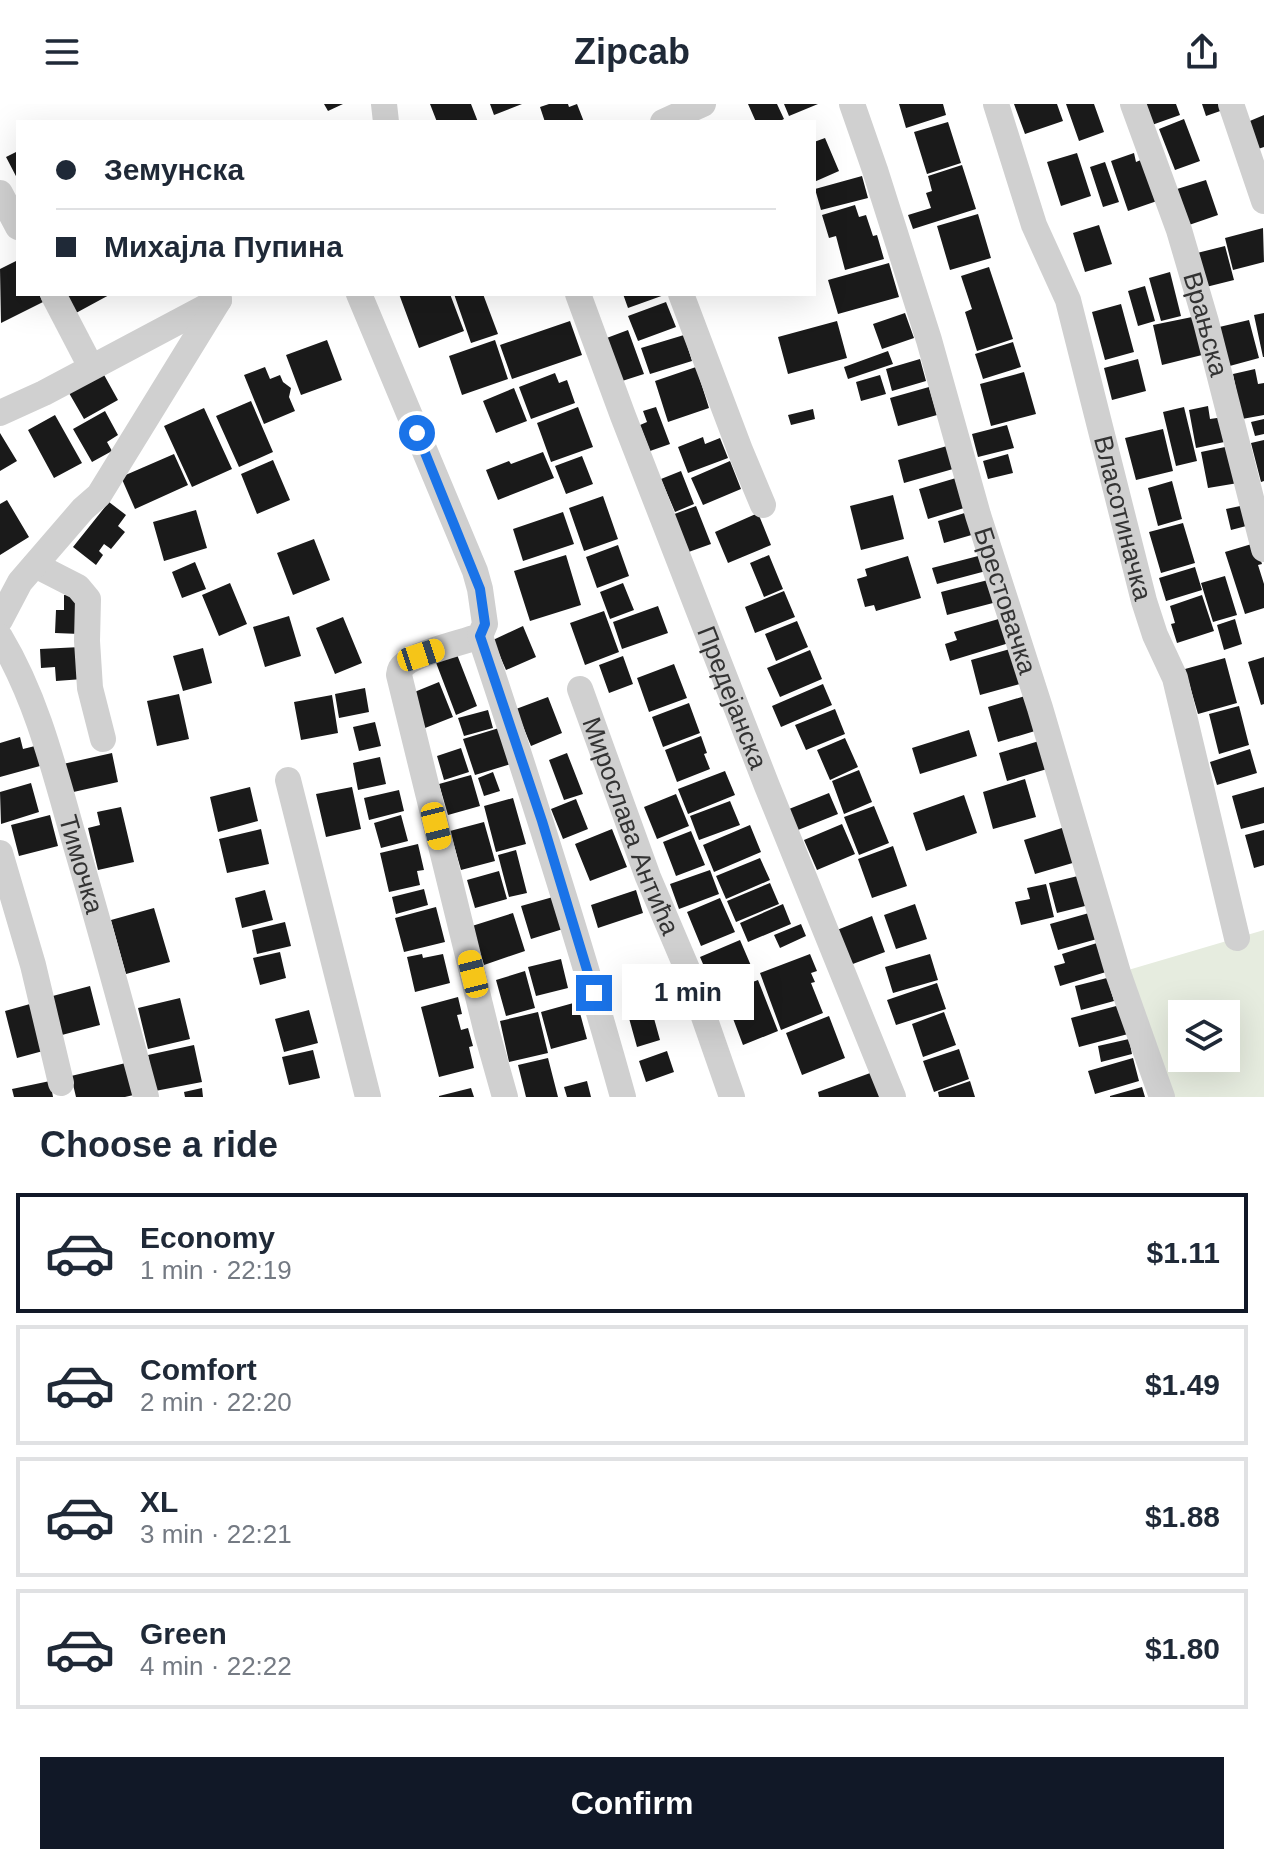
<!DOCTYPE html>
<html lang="en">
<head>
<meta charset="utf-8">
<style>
	:root { --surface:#fff; --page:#f6f6f7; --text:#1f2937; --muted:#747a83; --line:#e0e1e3; --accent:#111827 }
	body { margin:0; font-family:Helvetica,sans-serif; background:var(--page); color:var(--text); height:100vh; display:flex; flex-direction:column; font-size:30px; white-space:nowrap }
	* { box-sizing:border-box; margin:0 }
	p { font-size:26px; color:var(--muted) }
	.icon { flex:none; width:44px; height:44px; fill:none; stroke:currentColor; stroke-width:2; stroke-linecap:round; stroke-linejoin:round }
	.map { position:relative; height:993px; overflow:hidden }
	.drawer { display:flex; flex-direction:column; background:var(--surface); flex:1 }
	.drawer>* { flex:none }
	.top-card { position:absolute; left:16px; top:16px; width:800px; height:176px; border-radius:0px; box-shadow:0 8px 32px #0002; display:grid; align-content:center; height:176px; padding:0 40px; background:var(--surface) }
	.buttons { position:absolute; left:1168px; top:896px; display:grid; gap:16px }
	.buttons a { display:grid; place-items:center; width:72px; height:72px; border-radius:0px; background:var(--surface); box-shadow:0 8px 32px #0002; font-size:40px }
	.end { position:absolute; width:36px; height:36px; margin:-18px; border:10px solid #1a73e8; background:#fff; box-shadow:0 0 0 4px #fff }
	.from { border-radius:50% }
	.bubble { position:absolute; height:56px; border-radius:0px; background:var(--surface); box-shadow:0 8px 32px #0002; font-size:26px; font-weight:700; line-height:56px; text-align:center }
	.car { position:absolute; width:24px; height:48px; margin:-24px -12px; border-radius:10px; box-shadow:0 0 6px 2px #0007; background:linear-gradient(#f5c518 24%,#345 0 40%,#f5c518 0 76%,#345 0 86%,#f5c518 0) }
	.top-card b { display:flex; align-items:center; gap:28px; height:76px; font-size:30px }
	.top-card b+b { border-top:2px solid var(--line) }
	.top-card i { width:20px; height:20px; background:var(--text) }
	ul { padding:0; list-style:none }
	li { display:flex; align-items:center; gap:24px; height:120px; margin:0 16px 12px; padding:0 24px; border:4px solid var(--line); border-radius:0px }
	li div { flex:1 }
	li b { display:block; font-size:30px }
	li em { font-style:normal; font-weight:700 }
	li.active { border-color:var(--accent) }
	li>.icon { width:72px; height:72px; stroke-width:1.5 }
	h2 { padding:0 40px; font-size:36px; line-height:96px }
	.button { display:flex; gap:16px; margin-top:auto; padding:16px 40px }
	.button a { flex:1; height:92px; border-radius:0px; background:var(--accent); color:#fff; font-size:32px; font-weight:700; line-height:92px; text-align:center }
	header { display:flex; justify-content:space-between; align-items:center; height:104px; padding:0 40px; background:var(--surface); font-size:36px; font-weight:700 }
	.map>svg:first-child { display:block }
</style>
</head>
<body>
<header><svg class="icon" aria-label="menu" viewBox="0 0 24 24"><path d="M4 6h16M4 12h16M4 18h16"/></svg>Zipcab<svg class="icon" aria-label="share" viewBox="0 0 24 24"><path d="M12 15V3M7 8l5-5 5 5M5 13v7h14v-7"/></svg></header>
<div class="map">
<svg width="1264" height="993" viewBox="0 0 1264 993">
	<rect width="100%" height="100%" fill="#fff"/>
	<path fill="#e6ecdf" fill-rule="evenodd" d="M1264 826V993H1156L1118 869ZM1182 910H1226V954H1182Z"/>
	<path fill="#1a1a1a" d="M324 0H343L328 7Z
		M430 0H471L478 18H437Z
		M490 0H522L494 11Z
		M549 0H568L569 3 577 0 584 18H545L540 3Z
		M748 0H777L784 15 778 18H756Z
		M784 0H818L789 12Z
		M899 0H943L946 11 906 24Z
		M1014 0H1057L1063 17 1025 30Z
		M1066 0H1094L1104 28 1079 37Z
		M1142 0H1176L1180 11 1149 22Z
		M1202 0H1224L1226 5 1206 12Z
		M1264 11V43L1255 46 1245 19Z
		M1184 15 1200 57 1175 66 1159 25Z
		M948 18 961 59 927 70 914 28Z
		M825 34 839 67 814 78V38Z
		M18 47V76L6 53Z
		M1077 49 1091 92 1061 102 1047 58Z
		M1134 49 1136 58 1143 55 1157 97 1128 107 1111 57Z
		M1105 58 1119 98 1103 103 1090 63Z
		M962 61 976 105 913 125 908 111 931 104 926 89 932 87 928 72Z
		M862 72 868 94 821 106 815 85Z
		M1206 76 1218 111 1189 121 1177 85Z
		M855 101 859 113 866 111 873 132 877 131 884 155 845 166 836 132 829 134 822 111Z
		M978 110 991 154 950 166 937 122Z
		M1099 121 1112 160 1085 168 1073 129Z
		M1263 124 1264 158 1233 166 1225 134Z
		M1225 142 1234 176 1206 183 1197 149Z
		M18 156V190H39L43 198 1 219 0 165Z
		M889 159 899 193 838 210 828 176Z
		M989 163 1013 235 977 247 965 208 972 205 961 172Z
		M1170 168 1181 212 1161 217 1149 174Z
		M1145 182 1155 217 1138 222 1128 187Z
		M66 190H111L76 209Z
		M399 190H450L464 227 419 244Z
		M454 190H483L498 230 471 239Z
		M623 190H667L628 204Z
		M666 198 676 223 638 237 628 212Z
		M1121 200 1134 248 1105 256 1092 208Z
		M905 209 914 234 882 245 873 220Z
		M1264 209V253H1263L1254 211Z
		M1197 212 1206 250 1162 261 1153 221Z
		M1249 216 1259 254 1226 263 1215 224Z
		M570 217 582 251 512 275 500 241Z
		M837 217 847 254 788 270 778 233Z
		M628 226 644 270 619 278 604 235Z
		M684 231 692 257 650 270 641 244Z
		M327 236 342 276 301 291 286 251Z
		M495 236 508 275 462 291 449 252Z
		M1013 238 1021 263 983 275 975 250Z
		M888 247 893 260 848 275 844 263Z
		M920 255 926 277 892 287 886 265Z
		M1138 255 1146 287 1112 296 1104 264Z
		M265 263 270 275 280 271 283 278 291 284 289 293 295 307 264 320 244 271Z
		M696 263 709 304 668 318 655 277Z
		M1255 265 1258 280 1264 279V311L1242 315 1233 270Z
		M1024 268 1036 310 991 322 980 280Z
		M103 269 118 296 84 315 69 289Z
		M555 269 559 279 567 276 575 299 531 315 519 283Z
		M880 271 886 290 861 297 856 278Z
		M929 283 937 311 898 322 890 294Z
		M514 284 527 317 496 329 483 297Z
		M251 297 273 348 239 363 216 312Z
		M1208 302 1210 315 1224 313 1229 337 1196 344 1189 306Z
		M578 303 593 343 551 358 537 319Z
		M656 303 670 340 650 347 640 321 647 318 643 307Z
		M1184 303 1197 357 1176 362 1163 308Z
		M204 304 232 365 192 383 164 322Z
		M813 305 815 315 791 321 788 311Z
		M105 307 118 331 107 338 112 347 92 358 73 325Z
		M55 311 82 359 54 374 28 326Z
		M1264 315V330L1255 332 1251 318Z
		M1007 321 1014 344 978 353 972 330Z
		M1163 325 1173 367 1136 376 1125 334Z
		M0 329 17 357 0 367Z
		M703 333 705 340 720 334 728 354 688 369 678 343Z
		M1264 336V377L1261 378 1251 339Z
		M947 342 953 365 904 379 898 356Z
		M1230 342 1238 379 1208 384 1201 348Z
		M543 348 554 374 498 396 486 366 509 357 511 360Z
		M174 350 188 381 135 405 121 373Z
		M1008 350 1013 369 988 375 983 357Z
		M582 352 593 380 566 390 555 362Z
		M273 356 290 396 257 410 241 370Z
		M730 357 741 385 703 401 691 374Z
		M681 367 694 400 675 408 661 375Z
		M956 374 964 404 928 415 919 385Z
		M1172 377 1182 415 1158 422 1148 384Z
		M893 391 904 435 861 446 850 402Z
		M603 392 618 435 584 447 569 404Z
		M7 396 29 433 0 451V400Z
		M109 398 126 411 118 422 125 428 111 445 104 440 99 447 103 451 96 461 73 443Z
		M1245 401 1250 421 1231 426 1226 405Z
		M696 402 711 440 683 450 669 412Z
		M196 406 207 444 164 457 153 418Z
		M563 408 574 440 523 457 513 425Z
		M968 408 975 430 944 439 938 417Z
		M758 409 771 441 728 459 715 428Z
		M1183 419 1195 459 1161 469 1149 428Z
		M314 435 330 476 293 491 277 449Z
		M1255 439 1262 460 1258 461 1264 480V504L1245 510 1225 448Z
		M618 441 629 472 597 484 586 453Z
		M566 451 581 501 530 517 514 467Z
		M769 451 783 485 764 493 750 459Z
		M982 451 986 467 937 480 932 464Z
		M908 452 921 494 876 507 874 501 865 503 857 475 867 472 865 465Z
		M195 458 206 485 182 494 172 468Z
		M1195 463 1202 486 1166 497 1159 474Z
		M1225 472 1237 511 1213 518 1201 479Z
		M988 476 993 499 947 511 941 488Z
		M230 479 247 520 219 532 202 491Z
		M623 479 634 506 610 515 600 488Z
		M784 487 795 513 755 529 745 503Z
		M64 491 82 492 80 530 55 529 56 506H64Z
		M1202 491 1214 527 1177 539 1171 520 1175 519 1170 502Z
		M658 502 668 529 622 545 613 518Z
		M604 507 619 548 585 561 570 519Z
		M289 512 301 552 265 563 253 523Z
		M343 513 362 559 335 570 316 524Z
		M1002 514 1009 539 950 557 945 540 957 536 954 528Z
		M1235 515 1242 540 1224 546 1217 521Z
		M797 517 808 543 776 557 765 530Z
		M523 522 536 553 506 566 493 536Z
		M81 543 83 575 56 577 55 563 41 564 40 545Z
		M203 544 212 579 183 587 173 552Z
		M1010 545 1020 580 980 591 971 556Z
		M810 546 822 575 780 593 767 564Z
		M456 548 477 602 456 611 435 556Z
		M623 552 633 580 609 589 599 561Z
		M1264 553V600L1261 601 1248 558Z
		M1225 554 1237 599 1198 610 1185 565Z
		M674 560 687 594 649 608 637 574Z
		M439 578 453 613 425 624 412 589Z
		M823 580 832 601 781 623 772 602Z
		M365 584 369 608 339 614 335 590Z
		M179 590 189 635 157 642 147 597Z
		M332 591 338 629 301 636 294 598Z
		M1025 592 1035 627 998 638 988 603Z
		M548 593 562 629 531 642 516 605Z
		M689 599 700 629 663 643 652 613Z
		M1239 602 1249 641 1219 650 1209 610Z
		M835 605 845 630 806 646 795 621Z
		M488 606 493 624 464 632 458 614Z
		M375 618 381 642 359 647 353 623Z
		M499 624 511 660 475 671 463 635Z
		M969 626 977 652 920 670 912 644Z
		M701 632 707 649 704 650 710 665 677 678 665 646Z
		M20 633 23 645 35 642 40 662 0 673V639Z
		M845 634 858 663 830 676 817 646Z
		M1039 637 1047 665 1007 677 999 649Z
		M461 644 469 668 444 676 437 652Z
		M1250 645 1257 669 1217 681 1210 658Z
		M112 649 118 678 69 689 63 660Z
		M567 649 583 690 564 696 549 656Z
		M380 653 386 680 358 686 353 659Z
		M859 666 872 698 844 710 832 677Z
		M725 667 735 691 688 710 678 685Z
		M493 668 500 687 484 692 478 674Z
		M471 671 480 702 448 711 439 680Z
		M1025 675 1036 713 993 725 983 688Z
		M31 679 39 708 1 720 0 688Z
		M250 683 258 717 218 728 210 693Z
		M352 683 361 725 326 733 316 690Z
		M1264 683V719L1241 725 1232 692Z
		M399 686 404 707 369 716 364 694Z
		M829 689 838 710 798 726 789 705Z
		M676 690 689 722 657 735 644 703Z
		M964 691 977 729 926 747 913 709Z
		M513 694 526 740 496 748 484 702Z
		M576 695 588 725 563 735 551 705Z
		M730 697 740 721 699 736 690 712Z
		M874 702 889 739 859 751 844 713Z
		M121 703 134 758 98 766 88 724 100 721 97 708Z
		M50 711 58 742 19 752 11 721Z
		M401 711 408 737 381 744 374 719Z
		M484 718 495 757 461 766 450 727Z
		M842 720 855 750 817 766 804 736Z
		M750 721 761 748 714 768 703 741Z
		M1065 723 1076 758 1035 770 1024 736Z
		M261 725 269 760 227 769 219 735Z
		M612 725 627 763 590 777 575 740Z
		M1264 726V761L1254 764 1245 731Z
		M691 727 705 761 676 772 663 738Z
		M418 740 424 766 417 767 420 781 389 788 380 749Z
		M893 742 907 782 872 794 858 755Z
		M516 746 527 789 509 793 498 751Z
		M760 754 770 776 726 795 716 772Z
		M710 766 719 790 679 805 670 780Z
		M499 767 507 795 475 804 467 776Z
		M1082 771 1089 801 1057 809 1049 779Z
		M770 779 779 800 736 818 727 797Z
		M1046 780 1054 813 1021 821 1015 798 1030 795 1027 784Z
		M424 785 428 801 396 810 392 793Z
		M265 786 273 816 242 824 235 794Z
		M636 786 643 809 598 824 591 801Z
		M553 793 563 825 531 835 521 802Z
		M720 794 735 828 701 842 687 808Z
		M783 800 791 820 748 838 740 819Z
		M915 800 927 835 896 845 884 811Z
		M436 803 445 838 404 848 395 814Z
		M154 804 170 858 126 870 111 816Z
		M513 809 525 847 484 861 472 822Z
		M1089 809 1097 835 1058 846 1050 820Z
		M872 812 885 848 850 861 837 826Z
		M285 818 291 842 257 850 252 826Z
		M801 820 806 832 780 844 774 831Z
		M740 836 752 864 712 881 700 853Z
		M1097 839 1106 868 1060 882 1054 862 1065 859 1062 850Z
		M280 848 286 874 260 881 253 854Z
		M422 850 423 854 443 850 450 879 415 888 407 853Z
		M810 850 817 867 811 869 815 878 811 879 823 909 781 926 760 869Z
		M930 850 938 876 893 889 885 863Z
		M561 855 568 884 536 892 528 863Z
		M525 867 535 904 506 912 496 876Z
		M643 870 651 893 631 899 624 876Z
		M1107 874 1114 897 1081 906 1075 882Z
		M758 876 778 927 743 941 726 896 734 893 731 886Z
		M937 879 946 905 896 921 887 896Z
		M90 882 100 921 58 932 49 893Z
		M458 893 462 910 457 911 461 926 468 924 473 942 469 943 474 964 439 973 421 903Z
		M180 894 190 935 148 945 138 904Z
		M577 898 587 935 551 945 541 908Z
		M30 900 43 947 17 954 5 907Z
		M650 900 660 936 637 943 627 907Z
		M1120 901 1128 930 1079 943 1071 914Z
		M309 906 318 939 284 948 275 915Z
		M538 908 548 949 509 958 500 917Z
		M944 908 956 941 923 953 912 920Z
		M829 912 845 954 802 971 786 929Z
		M1129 935 1132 950 1101 958 1098 942Z
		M194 941 202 978 155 987 148 951Z
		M959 945 969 975 934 988 923 957Z
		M313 946 320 974 289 981 282 953Z
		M667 947 674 968 646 978 639 957Z
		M548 954 558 993H526L518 961Z
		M1133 954 1139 977 1095 990 1088 967Z
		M130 958 138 990 125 993H76L71 972Z
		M873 968 882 993H819L818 988Z
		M50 977 53 993H14L12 985Z
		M587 977 591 993H567L564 983Z
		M970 977 975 993H939L938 988Z
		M1142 983 1145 993H1110V992Z
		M202 984 203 993H185L184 988Z
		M471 984 474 993H439V992Z"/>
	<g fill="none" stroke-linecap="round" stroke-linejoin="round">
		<g stroke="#d0d0d0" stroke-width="26">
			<path d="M384 0 386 18"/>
			<path id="s1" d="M852 0 875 66 929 236 978 411 1040 604 1118 869 1162 993"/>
			<path id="s2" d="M996 0 1034 121 1068 196 1144 497 1155 531 1175 574 1237 834"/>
			<path id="s3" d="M1133 0 1179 126 1206 218 1264 445"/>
			<path d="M1231 0 1264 97"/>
			<path d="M663 18 703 0"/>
			<path d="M0 89 18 123"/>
			<path d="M53 190 91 263"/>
			<path d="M359 190 475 467 480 485 485 520 480 532C461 539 419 548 405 560 400 564 400 565 399 571L487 929 505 993"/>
			<path id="s4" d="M578 190 623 312 767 682 893 993"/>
			<path d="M681 190 740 346 763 401"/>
			<path d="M0 309 44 289 219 196"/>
			<path d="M35 461 78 483 88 495 87 537 90 584 103 635"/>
			<path d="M0 516 20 478 83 405 99 391 219 196"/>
			<path d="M480 532C531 685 580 838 623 993"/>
			<path id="s5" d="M0 533C36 593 53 661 72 728 98 816 122 904 146 993"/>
			<path id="s6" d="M580 585 648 773 688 867 732 993"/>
			<path d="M288 676 368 993"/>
			<path d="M0 749 33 861 61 979"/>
		</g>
	</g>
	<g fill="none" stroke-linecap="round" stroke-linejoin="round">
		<path stroke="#1a73e8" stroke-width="10" d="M417 329 480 485 485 520 480 532 542 717 594 889"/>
	</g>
	<g text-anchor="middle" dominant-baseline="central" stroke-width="8" stroke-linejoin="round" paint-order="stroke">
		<g font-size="26" fill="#333" stroke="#fff">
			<text stroke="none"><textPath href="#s3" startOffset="232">Врањска</textPath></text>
			<text stroke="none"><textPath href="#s2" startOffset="434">Власотиначка</textPath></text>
			<text stroke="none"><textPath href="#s1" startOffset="520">Брестовачка</textPath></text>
			<text stroke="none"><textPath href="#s4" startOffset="432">Предејанска</textPath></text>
			<text stroke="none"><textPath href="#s6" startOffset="146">Мирослава Антића</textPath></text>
			<text stroke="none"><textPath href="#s5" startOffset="242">Тимочка</textPath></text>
		</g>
	</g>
</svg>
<div class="buttons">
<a><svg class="icon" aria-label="layers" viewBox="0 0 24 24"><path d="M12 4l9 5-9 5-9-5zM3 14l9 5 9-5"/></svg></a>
</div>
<i class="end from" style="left:417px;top:329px"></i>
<i class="end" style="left:594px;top:889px"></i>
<div class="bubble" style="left:622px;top:860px;width:132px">1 min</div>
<i class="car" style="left:421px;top:551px;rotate:72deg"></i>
<i class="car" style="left:436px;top:722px;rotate:166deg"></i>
<i class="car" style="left:473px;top:870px;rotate:346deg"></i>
<div class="top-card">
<b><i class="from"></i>Земунска</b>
<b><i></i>Михајла Пупина</b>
</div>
</div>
<section class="drawer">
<h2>Choose a ride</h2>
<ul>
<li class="active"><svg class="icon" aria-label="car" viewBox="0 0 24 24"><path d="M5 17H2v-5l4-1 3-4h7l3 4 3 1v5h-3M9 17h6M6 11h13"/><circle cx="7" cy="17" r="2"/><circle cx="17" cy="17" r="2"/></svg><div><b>Economy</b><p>1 min · 22:19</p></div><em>$1.11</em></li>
<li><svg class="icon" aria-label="car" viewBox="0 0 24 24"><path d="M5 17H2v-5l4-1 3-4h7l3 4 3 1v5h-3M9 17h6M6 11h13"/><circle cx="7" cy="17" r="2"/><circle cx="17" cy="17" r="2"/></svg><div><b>Comfort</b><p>2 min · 22:20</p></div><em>$1.49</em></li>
<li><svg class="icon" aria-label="car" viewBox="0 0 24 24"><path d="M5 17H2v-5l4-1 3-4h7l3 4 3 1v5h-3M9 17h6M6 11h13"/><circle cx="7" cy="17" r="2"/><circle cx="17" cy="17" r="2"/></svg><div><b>XL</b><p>3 min · 22:21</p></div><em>$1.88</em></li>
<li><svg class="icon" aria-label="car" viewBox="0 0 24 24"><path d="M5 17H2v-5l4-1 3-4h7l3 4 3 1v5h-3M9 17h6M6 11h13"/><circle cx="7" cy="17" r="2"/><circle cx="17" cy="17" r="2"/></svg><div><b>Green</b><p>4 min · 22:22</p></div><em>$1.80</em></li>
</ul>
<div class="button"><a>Confirm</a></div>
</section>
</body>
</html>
